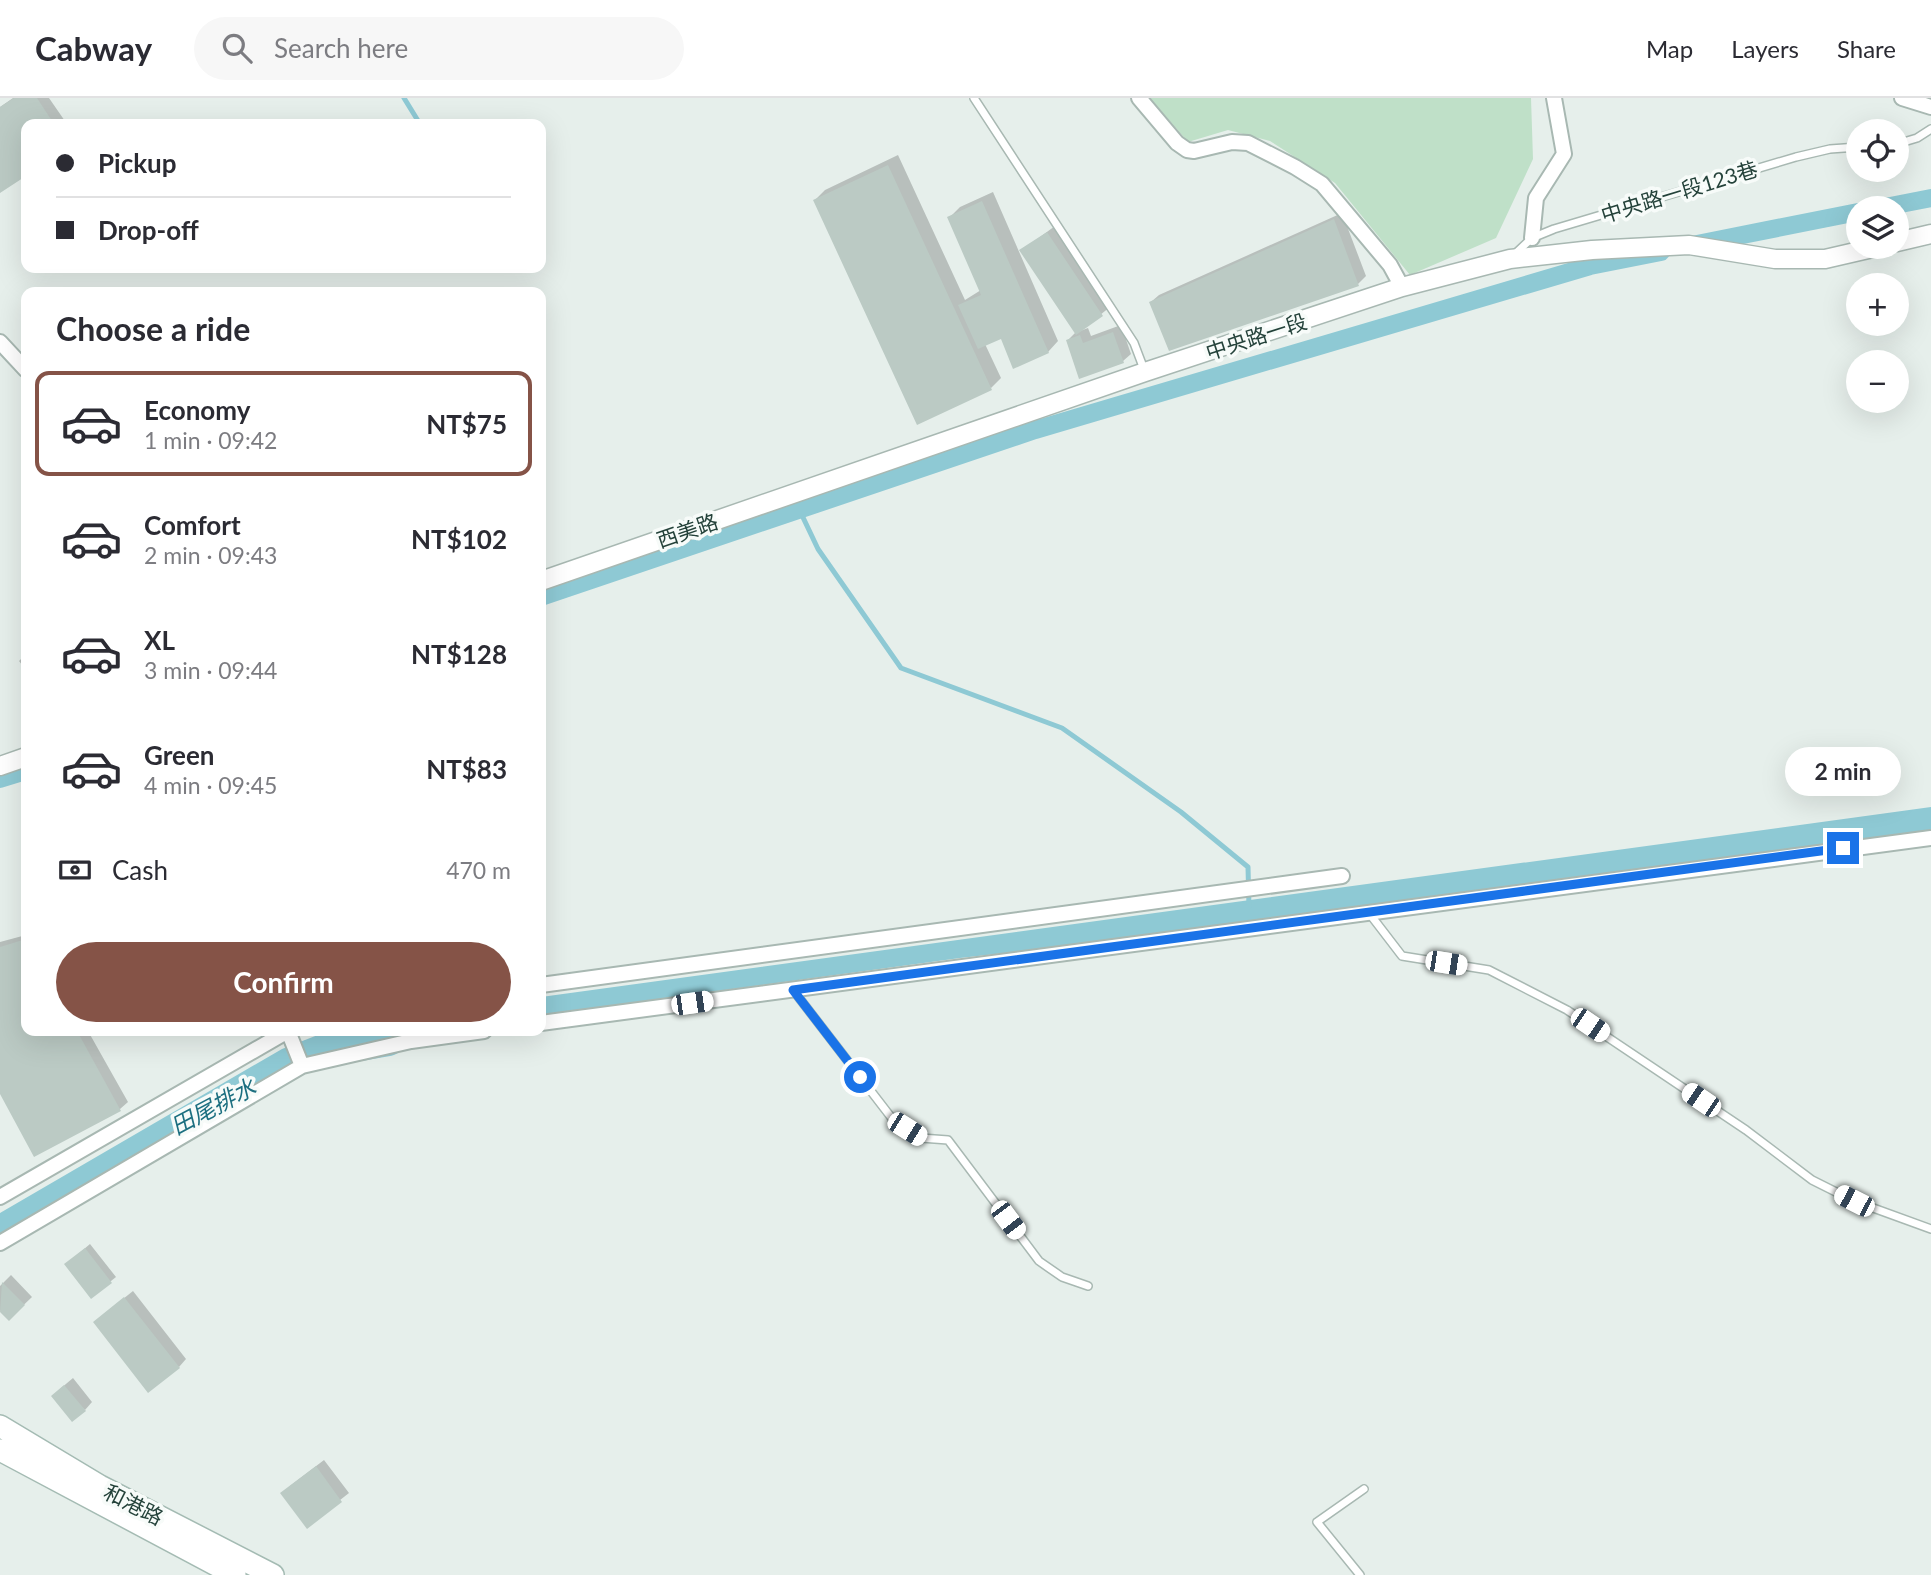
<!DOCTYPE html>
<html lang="en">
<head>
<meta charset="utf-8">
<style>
	:root { --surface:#fff; --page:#f7f7f7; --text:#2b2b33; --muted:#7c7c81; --line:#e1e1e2; --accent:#855347 }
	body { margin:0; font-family:Lato,"Noto Sans TC",sans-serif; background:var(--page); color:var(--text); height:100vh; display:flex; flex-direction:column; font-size:26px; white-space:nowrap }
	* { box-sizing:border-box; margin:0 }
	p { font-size:23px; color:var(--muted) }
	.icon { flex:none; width:38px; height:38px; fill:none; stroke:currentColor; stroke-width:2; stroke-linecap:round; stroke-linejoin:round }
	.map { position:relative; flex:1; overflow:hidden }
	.sheet { position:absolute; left:21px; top:189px; width:525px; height:749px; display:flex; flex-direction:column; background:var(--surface); border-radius:14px; box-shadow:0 7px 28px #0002 }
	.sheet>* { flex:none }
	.top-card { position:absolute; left:21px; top:21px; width:525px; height:154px; border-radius:14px; box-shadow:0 7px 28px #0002; display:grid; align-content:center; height:154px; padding:0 35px; background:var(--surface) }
	.tools { position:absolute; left:1846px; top:21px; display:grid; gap:14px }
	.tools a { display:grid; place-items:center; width:63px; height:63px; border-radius:50%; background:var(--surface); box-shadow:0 7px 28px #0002; font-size:35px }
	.end { position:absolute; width:32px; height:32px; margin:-16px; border:9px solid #1a73e8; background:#fff; box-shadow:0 0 0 4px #fff }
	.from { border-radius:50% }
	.bubble { position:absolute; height:49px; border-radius:24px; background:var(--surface); box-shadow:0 7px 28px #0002; font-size:23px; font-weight:700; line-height:49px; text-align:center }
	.car { position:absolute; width:21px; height:42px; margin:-21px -10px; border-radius:9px; box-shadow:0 0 5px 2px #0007; background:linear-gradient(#fff 24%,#345 0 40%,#fff 0 76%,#345 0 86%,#fff 0) }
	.top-card b { display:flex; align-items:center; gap:24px; height:66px; font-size:26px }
	.top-card b+b { border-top:2px solid var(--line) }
	.top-card i { width:18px; height:18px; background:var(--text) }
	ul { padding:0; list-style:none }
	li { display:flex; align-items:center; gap:21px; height:105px; margin:0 14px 10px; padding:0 21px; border:4px solid transparent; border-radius:14px }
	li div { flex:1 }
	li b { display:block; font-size:26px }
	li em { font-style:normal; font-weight:700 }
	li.current { border-color:var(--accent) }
	li>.icon { width:63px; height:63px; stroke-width:1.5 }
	h2 { padding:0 35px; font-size:32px; line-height:84px }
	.pay { display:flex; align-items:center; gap:18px; height:77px; padding:0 35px; font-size:26px }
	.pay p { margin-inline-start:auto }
	.action { display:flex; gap:14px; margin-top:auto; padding:14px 35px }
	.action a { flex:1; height:80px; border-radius:42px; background:var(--accent); color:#fff; font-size:28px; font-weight:700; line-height:80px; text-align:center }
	header { display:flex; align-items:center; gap:42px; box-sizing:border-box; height:98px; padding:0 35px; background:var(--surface); border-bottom:2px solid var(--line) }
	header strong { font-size:33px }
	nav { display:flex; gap:38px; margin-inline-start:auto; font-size:24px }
	.search { width:490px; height:63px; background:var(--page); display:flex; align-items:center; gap:18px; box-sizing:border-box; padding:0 24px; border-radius:38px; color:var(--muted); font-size:26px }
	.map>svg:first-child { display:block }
</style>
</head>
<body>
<header>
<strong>Cabway</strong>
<div class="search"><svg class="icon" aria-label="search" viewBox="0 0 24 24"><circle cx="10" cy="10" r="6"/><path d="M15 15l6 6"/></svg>Search here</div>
<nav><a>Map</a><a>Layers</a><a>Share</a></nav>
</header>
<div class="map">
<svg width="1931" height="1477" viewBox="0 0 1931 1477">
	<rect width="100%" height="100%" fill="#e6efeb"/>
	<path fill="#bfe0c8" d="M1150 0H1531L1533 61 1496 140 1410 177 1335 85 1270 43 1228 32 1188 44Z"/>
	<path fill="#8ec9d4" d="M1931 709V734L1243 828 960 860 541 917V899Z
		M328 933H424L396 937 314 956 0 1137V1115L282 951Z"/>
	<path fill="#0003" d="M13 0H49L67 26H26V76L0 93V9Z
		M898 57 965 202 981 192 949 120 960 109 993 94 1058 243 1048 254 1001 239 985 246 1001 280 991 290 815 102 825 92Z
		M1342 115 1366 178 1358 186 1151 204 1159 197Z
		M1055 128 1110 209 1080 233 1088 230 1091 238 1121 227 1131 256 1123 263 1068 242 1076 234 1021 153Z
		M26 556V572L19 563Z
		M26 837V933H88L128 1004 120 1011 0 992V844Z
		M90 1146 116 1179 91 1199 71 1162Z
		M11 1177 32 1199 9 1221 0 1212V1188Z
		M133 1193 186 1261 179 1269 103 1217Z
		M73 1280 92 1304 85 1312 60 1291Z
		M324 1362 349 1395 307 1428 290 1388Z"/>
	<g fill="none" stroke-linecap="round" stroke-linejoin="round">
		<path stroke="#8ec9d4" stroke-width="5" d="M404 0 420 26
			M799 411 818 451 901 570 1062 630 1181 714 1248 769 1249 809"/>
		<path stroke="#8ec9d4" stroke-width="18" d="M1880 110 1931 100
			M1692 147 1858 114
			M541 499 1035 332 1590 168 1661 154
			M0 681 26 673"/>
		<path stroke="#8ec9d4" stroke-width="30" d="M276 974 309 957 389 943"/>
	</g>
	<path fill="#bbcac4" d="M14 0H37L54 26H26V78L0 95V9Z
		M888 67 992 292 917 327 813 102Z
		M982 103 1049 255 1013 271 1001 241 978 251 958 207 981 197 947 119Z
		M1334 121 1359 188 1169 253 1149 204Z
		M1047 134 1103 218 1076 237 1019 152Z
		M1113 234 1124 265 1079 281 1066 242 1080 237 1083 245Z
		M26 841V933H77L121 1013 34 1059 0 996V849Z
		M85 1150 112 1185 91 1201 64 1166Z
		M2 1184 25 1207 9 1223 0 1214Z
		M124 1199 180 1270 148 1295 93 1224Z
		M64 1287 86 1313 72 1324 51 1298Z
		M316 1368 342 1404 307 1431 280 1395Z"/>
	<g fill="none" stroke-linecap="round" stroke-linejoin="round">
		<defs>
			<path id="service" d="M974 0 1134 245 1145 274
				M1897 46 1917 40 1931 31
				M1515 156 1532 140 1554 131 1796 59 1830 51 1858 49
				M1369 815 1402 858 1489 872 1567 912 1746 1032 1812 1082 1854 1103 1931 1131
				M793 892 894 1023 921 1040 948 1042 1039 1163 1062 1179 1088 1188
				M1360 1477 1317 1424 1364 1391"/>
			<path id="minor" d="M1139 0 1177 45 1187 52 1194 53 1232 44 1248 45 1295 69 1322 86 1390 167 1402 189
				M1902 0 1931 9
				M1532 140 1536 100 1564 56 1554 0
				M0 244 26 272
				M541 887 1342 778
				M541 925 1931 740
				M288 933 302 968
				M0 1099 288 933
				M0 1145 302 968 411 943 484 933"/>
			<path id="tertiary" d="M1897 144 1931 136
				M541 483 1145 274 1402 189 1510 161 1592 152 1689 147 1775 161H1825L1877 149
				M0 668 26 659"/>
			<path id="secondary" d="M0 1328 100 1388 273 1477
				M0 1352 235 1477"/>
		</defs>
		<use href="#service" stroke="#a8b8b2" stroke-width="10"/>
		<use href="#minor" stroke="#a8b8b2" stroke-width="18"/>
		<use href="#tertiary" stroke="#a8b8b2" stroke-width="21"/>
		<use href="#secondary" stroke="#a4bbb3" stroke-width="24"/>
		<use href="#service" stroke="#fff" stroke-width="7"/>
		<use href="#minor" stroke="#fff" stroke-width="14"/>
		<use href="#tertiary" stroke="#fff" stroke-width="18"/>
		<use href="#secondary" stroke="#fff" stroke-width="21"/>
	</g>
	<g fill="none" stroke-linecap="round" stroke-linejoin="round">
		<path stroke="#1a73e8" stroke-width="9" d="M860 979 793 892 1843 750"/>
	</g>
	<g text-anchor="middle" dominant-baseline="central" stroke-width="7" stroke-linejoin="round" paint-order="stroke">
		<g font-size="21" fill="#24423a" stroke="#f7fbf9">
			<text transform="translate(1679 93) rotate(-17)">中央路一段123巷</text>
			<text transform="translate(1256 238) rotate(-18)">中央路一段</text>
			<text transform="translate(687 432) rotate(-19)">西美路</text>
			<text transform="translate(134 1406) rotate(27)">和港路</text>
		</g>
		<g font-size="23" font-style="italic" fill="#1c6f80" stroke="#f7fbf9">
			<text transform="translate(213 1008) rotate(-28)">田尾排水</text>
		</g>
	</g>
</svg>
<div class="tools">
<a><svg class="icon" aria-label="locate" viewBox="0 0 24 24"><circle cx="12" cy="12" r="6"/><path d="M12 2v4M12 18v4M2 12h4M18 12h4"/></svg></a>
<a><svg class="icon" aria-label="layers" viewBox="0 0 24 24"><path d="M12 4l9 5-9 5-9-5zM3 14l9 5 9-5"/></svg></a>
<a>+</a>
<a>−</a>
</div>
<i class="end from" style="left:860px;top:979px"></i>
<i class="end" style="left:1843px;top:750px"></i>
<div class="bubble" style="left:1785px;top:649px;width:116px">2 min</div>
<i class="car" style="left:1446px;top:865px;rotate:99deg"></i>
<i class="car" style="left:692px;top:905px;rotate:82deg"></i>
<i class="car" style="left:1590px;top:927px;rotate:124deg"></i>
<i class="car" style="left:1701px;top:1002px;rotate:304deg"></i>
<i class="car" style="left:907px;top:1031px;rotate:122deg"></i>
<i class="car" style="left:1854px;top:1103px;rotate:297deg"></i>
<i class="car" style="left:1008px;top:1122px;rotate:143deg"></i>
<div class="top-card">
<b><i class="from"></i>Pickup</b>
<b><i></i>Drop-off</b>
</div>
<section class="sheet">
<h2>Choose a ride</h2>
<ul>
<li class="current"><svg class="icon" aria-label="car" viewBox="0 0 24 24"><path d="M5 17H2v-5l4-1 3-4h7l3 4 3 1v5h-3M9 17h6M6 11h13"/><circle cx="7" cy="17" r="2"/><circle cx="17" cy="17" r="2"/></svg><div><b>Economy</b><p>1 min · 09:42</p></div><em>NT$75</em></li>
<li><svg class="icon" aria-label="car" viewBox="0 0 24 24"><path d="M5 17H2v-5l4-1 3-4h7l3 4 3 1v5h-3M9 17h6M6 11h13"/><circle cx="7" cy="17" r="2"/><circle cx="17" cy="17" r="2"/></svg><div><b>Comfort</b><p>2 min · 09:43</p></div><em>NT$102</em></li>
<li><svg class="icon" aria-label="car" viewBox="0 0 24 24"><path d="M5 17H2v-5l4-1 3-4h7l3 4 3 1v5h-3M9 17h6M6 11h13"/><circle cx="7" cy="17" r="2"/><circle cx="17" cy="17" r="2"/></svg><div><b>XL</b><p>3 min · 09:44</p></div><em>NT$128</em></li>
<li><svg class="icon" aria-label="car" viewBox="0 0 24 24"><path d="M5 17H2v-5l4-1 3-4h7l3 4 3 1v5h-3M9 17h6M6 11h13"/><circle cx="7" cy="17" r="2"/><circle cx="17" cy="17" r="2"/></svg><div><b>Green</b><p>4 min · 09:45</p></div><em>NT$83</em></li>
</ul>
<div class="pay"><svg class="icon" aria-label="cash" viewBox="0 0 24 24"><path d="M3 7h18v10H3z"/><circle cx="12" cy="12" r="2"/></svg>Cash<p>470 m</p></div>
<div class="action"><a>Confirm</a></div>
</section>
</div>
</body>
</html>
